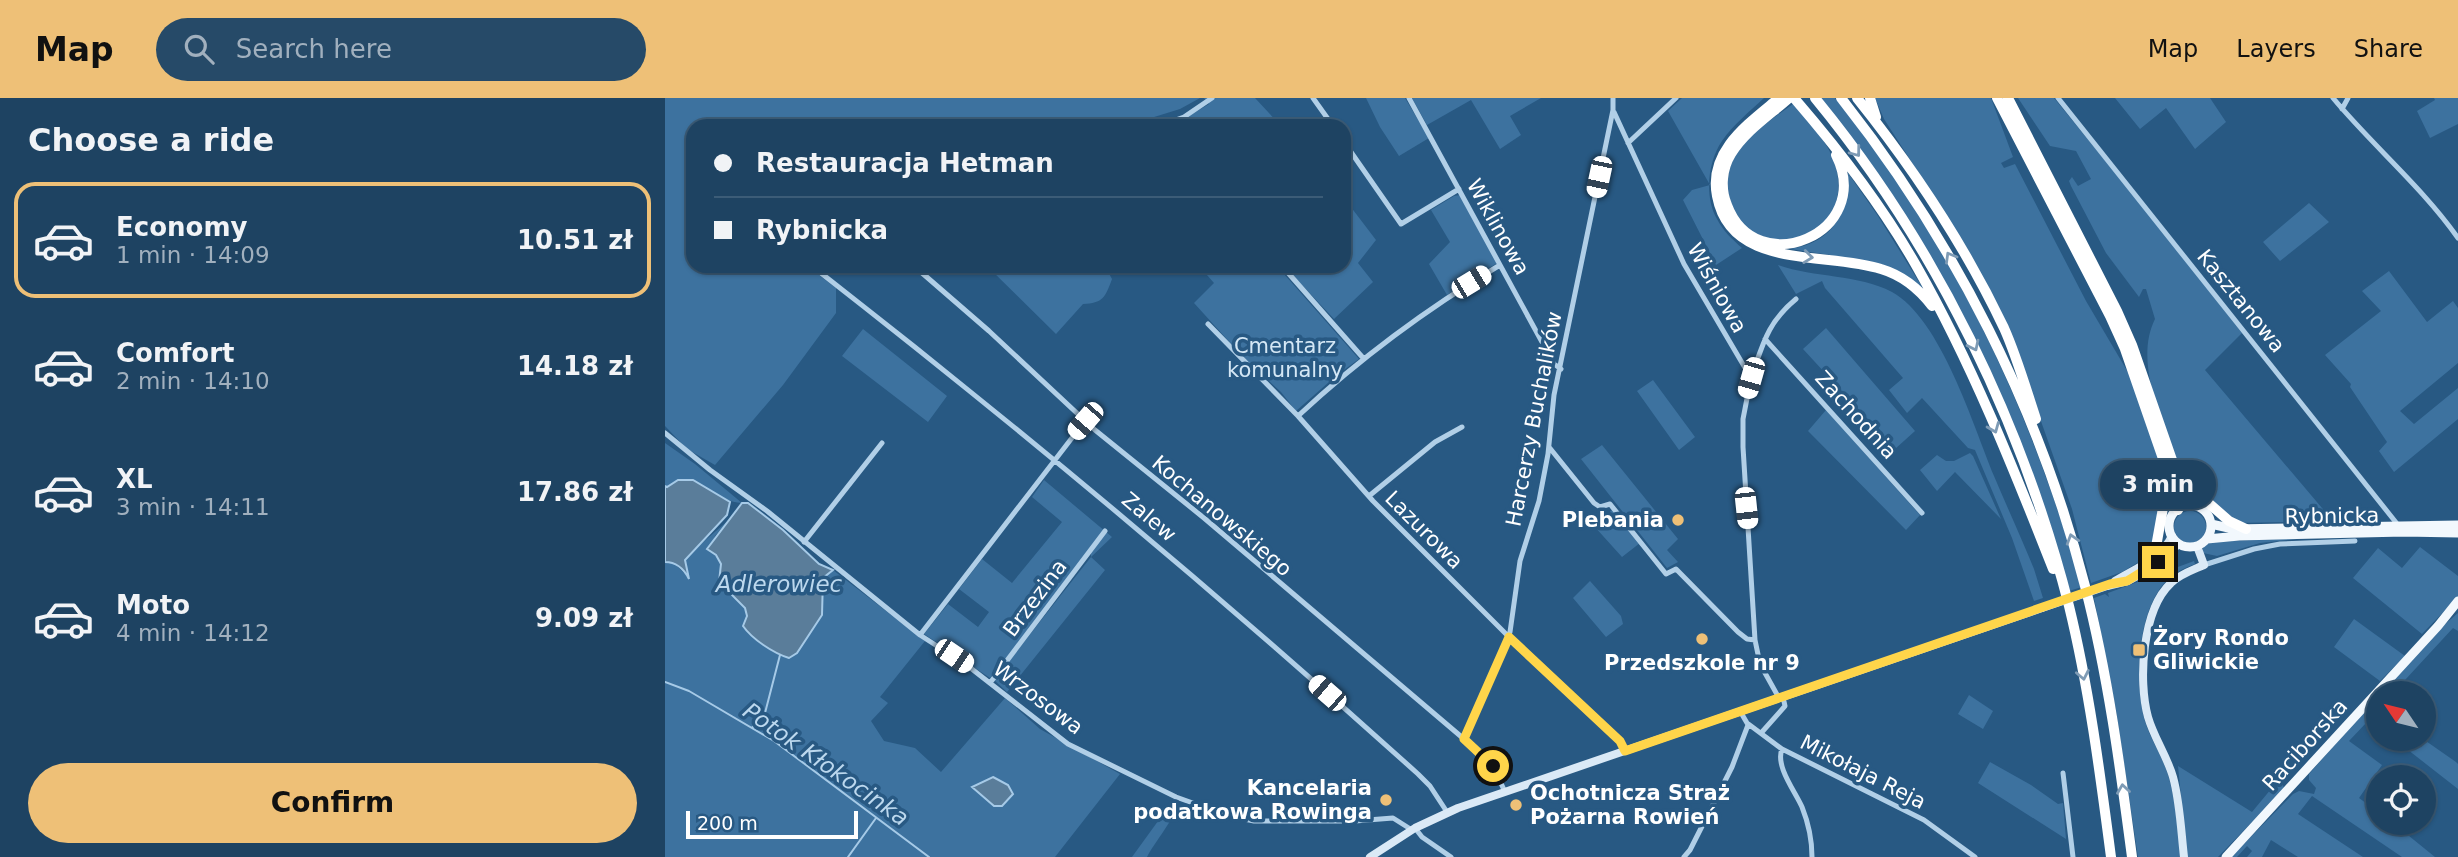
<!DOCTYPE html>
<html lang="en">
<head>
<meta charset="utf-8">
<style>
	:root { --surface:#1e4362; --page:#264a68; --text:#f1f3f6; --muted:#a1b0be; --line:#3c5c77; --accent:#eec077 }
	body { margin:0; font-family:"DejaVu Sans",sans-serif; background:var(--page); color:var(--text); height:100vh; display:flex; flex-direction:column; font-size:26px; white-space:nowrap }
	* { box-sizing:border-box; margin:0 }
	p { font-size:23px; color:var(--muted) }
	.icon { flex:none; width:38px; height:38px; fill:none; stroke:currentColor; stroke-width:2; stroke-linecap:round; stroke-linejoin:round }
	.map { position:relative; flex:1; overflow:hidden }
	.panel { display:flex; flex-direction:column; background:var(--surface); width:665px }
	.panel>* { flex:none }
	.banner { position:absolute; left:21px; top:21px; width:665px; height:154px; border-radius:21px; box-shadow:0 2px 5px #0004,0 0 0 2px var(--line); display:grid; align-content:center; height:154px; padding:0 28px; background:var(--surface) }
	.needle { width:46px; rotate:305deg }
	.controls { position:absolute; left:1701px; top:583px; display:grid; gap:14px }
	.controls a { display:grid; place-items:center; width:70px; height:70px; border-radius:50%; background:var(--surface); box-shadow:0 2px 5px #0004,0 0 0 2px var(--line); font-size:35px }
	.scale { position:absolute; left:21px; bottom:18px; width:172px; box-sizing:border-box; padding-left:7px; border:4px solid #fff; border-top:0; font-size:19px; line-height:24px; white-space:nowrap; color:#fff; -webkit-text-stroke:5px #285983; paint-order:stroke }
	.end { position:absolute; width:32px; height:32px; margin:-16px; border:9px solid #ffd54a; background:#111; box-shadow:0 0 0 4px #111 }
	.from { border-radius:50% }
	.bubble { position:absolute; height:49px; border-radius:24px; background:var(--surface); box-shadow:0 2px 5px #0004,0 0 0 2px var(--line); font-size:23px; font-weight:700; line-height:49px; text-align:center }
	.car { position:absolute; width:21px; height:42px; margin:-21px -10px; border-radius:9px; box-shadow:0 0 5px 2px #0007; background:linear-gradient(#fff 24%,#345 0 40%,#fff 0 76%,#345 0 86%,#fff 0) }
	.banner b { display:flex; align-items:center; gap:24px; height:66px; font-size:26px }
	.banner b+b { border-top:2px solid var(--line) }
	.banner i { width:18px; height:18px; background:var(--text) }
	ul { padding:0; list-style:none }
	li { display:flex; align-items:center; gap:21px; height:116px; margin:0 14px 10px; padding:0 14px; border:4px solid transparent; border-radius:21px }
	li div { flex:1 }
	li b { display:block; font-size:26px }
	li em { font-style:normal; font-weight:700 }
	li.current { border-color:var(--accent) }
	li>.icon { width:63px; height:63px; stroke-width:1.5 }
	h2 { padding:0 28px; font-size:32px; line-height:84px }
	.button { display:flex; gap:14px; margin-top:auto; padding:14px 28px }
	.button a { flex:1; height:80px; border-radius:42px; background:var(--accent); color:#111; font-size:28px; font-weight:700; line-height:80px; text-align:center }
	header { display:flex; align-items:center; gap:42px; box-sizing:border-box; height:98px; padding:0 35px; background:var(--accent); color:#111 }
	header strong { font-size:33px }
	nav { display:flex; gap:38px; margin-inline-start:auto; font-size:24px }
	.search { width:490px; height:63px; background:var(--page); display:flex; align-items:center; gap:18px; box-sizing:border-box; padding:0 24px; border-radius:38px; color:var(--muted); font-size:26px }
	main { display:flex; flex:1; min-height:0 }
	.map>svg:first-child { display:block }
</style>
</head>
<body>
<header>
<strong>Map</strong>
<div class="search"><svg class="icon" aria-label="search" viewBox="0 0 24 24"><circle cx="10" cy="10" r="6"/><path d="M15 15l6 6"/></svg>Search here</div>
<nav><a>Map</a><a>Layers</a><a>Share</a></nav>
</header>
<main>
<section class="panel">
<h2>Choose a ride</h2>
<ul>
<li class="current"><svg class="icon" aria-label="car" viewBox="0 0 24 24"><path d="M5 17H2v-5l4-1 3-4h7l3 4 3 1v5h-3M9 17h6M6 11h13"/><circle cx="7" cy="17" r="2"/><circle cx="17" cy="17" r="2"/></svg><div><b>Economy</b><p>1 min · 14:09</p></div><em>10.51 zł</em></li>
<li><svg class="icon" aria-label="car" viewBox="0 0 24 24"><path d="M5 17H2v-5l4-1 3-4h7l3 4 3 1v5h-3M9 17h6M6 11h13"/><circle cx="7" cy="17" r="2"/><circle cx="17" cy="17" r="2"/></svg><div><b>Comfort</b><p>2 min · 14:10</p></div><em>14.18 zł</em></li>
<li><svg class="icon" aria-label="car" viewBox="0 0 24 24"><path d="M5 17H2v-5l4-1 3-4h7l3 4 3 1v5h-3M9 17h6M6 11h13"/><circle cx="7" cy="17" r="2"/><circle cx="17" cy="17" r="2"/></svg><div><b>XL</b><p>3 min · 14:11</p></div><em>17.86 zł</em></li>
<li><svg class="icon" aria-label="car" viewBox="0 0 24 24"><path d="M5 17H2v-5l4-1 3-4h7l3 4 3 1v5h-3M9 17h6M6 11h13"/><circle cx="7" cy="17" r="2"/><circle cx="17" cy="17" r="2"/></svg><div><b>Moto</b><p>4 min · 14:12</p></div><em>9.09 zł</em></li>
</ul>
<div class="button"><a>Confirm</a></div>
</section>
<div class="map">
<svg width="1793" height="759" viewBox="0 0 1793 759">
	<rect width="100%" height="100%" fill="#285983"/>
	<path fill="#3d729f" d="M0 0H535L515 11 460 28H28V168H142L171 190V215L118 287 50 367 22 351 0 328Z
		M539 0H590L616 28H507L544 6Z
		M701 0H740L764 40 734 58 715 29Z
		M747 0H876L845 18 856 37 835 51 806 2 762 27Z
		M1017 0H1099C1085 13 1068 27 1057 43 1043 63 1039 99 1052 121 1058 133 1067 141 1077 150L1051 167 1018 102 1027 92 1045 87 1003 13Z
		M1155 0H1170C1289 146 1364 309 1417 489L1404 493 1311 244Z
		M1210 0H1326L1348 59 1336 65 1339 70 1350 66 1421 203 1464 276 1500 379 1488 448 1479 461 1457 474 1426 485 1407 411 1342 227 1289 130 1219 21Z
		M1353 0H1389L1479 110 1577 235 1540 272 1668 423 1572 425 1519 381 1513 369C1499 326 1468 265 1490 221L1481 191H1478L1474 199 1441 155 1406 88 1404 83 1407 79 1413 88 1426 81 1411 53 1385 48Z
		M1450 0H1545L1561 24 1530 51 1501 10 1475 31Z
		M1769 0H1793V26L1765 40 1752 13 1770 2Z
		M1128 6C1141 22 1159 39 1167 58 1203 145 1078 174 1064 97 1061 83 1064 68 1071 56 1085 35 1109 20 1128 6Z
		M1183 75 1213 118 1259 192 1251 186 1165 157 1125 151C1169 144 1182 116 1183 75Z
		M795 97 832 165 782 197 764 166 785 144 766 112 789 98Z
		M679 100 711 142 693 165 708 184 669 221 622 171 625 168H679Z
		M1644 105 1664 124 1615 163 1598 144Z
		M1113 167C1150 180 1193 176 1227 194 1276 221 1308 327 1329 378 1342 409 1356 439 1369 471L1378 500 1369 503 1347 440 1310 352 1303 350 1257 300 1242 315 1224 292 1238 280 1160 190 1157 183 1131 196Z
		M322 168H440L447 181C440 200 438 205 418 206L391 236Z
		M534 168H612L694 261 672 277 631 313 616 294 579 260 529 205 549 185Z
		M1724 173 1762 224 1788 203 1793 210V265L1735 313 1749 326 1793 290V321L1729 374 1714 353 1722 344 1685 289 1686 286 1660 257 1716 213 1697 193Z
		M1161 230 1250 333 1230 351 1138 251Z
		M198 231 282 298 263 324 177 258Z
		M988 282 1030 339 1014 352 972 293Z
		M1161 312 1255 417 1241 432 1143 333Z
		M0 345 30 366 77 405C46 403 32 370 2 389L0 388Z
		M937 347 1013 441 1002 452 1013 464 1002 470 916 361Z
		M1305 355 1308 358 1336 421 1290 374 1272 393 1255 372 1272 357 1281 363H1289Z
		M379 382 447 439 426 459 440 472 342 594 329 582 426 459V455L325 580 259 536 283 506 313 529 324 514 294 491 317 461 347 485 397 424 367 399Z
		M947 412 975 445 957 459 929 428Z
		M1509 429a16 16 0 1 1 32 0a16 16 0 1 1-32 0Z
		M65 421 50 438 45 454 51 457 56 466 54 484 80 510 83 535 115 557 124 560 132 554 157 518 158 480 168 472 260 543 215 599 223 605 206 623 219 643 250 650 276 674 340 600 375 631 455 676 390 759H0V464H8L22 478 20 462 30 451Z
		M1642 440 1595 445 1552 458 1538 455V450L1544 444Z
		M1755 449 1793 478V499L1757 536 1688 480 1713 450 1737 470Z
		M1529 463 1530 466C1520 470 1510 474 1502 482 1473 512 1470 576 1478 616 1483 639 1498 658 1504 680 1511 706 1513 732 1516 759H1473L1451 612 1429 500 1440 496 1444 499 1443 495Z
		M925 483 956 518 958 526 941 539 908 500Z
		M1793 515V533L1788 530 1728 595H1716L1779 527Z
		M1689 521 1740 558 1715 583 1669 549Z
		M1304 597 1328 613 1318 631 1293 616Z
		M1713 598V629L1701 625 1684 643 1717 667 1694 700 1713 714V724L1728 725 1770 759H1737L1647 698 1633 716 1698 759H1633L1606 742 1597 759H1582L1587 753 1582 748 1572 759H1566L1628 696 1634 693 1649 696 1651 690 1644 682V676Z
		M1729 641H1758L1791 664 1793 666V691Z
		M1325 664 1366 687 1393 706 1398 705 1401 741 1313 685Z
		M1513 668 1587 714 1616 679 1619 691 1553 759H1522Z
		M509 701 512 707C511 719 489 745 482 759H467Z"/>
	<path fill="#5a7d9a" stroke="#a6cae7" stroke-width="2" d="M13 382H28L65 404 62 417 20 462 24 481C19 471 11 464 0 464V388L2 389Z
		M77 405H83L118 432 154 466 168 472 158 480 157 517 132 555 124 560C108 555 87 541 78 528L82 518 80 510 54 484 56 466 51 457 42 451Z
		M328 679 343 687 348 696 337 708H329L307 689Z"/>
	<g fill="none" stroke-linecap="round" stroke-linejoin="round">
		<path stroke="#a6cae7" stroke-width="2" d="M0 584 24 593 109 643 264 759
			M87 630 100 615 115 557
			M183 759 211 720"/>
		<path stroke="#b1cfe7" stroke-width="5" d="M648 0 668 28
			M744 0 889 266 896 271
			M1393 0 1733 427
			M1668 0C1708 48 1757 89 1793 140
			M1677 11 1683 0
			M949 14 1019 166 1086 280 1078 321V349L1090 542 1095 566 1114 600
			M505 24 519 19 547 0
			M679 44 736 126 794 91
			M963 45 1011 0
			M147 168C355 330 557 499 753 676L765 688 782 714
			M249 168 324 233 430 332 539 420 799 641 828 668 840 694
			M617 168 699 261
			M543 226 633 318 708 403 845 540 955 643 960 653
			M1100 241 1257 415
			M1086 280C1098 246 1102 225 1131 201
			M633 318C694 261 763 210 835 167
			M0 335 45 372 102 413 255 537 303 568 403 646 511 699 564 718 589 723H690L728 720 747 732
			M884 349 929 405 935 409 945 406 1001 476 1011 471 1073 534 1082 541 1090 542
			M704 398 770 344 797 329
			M139 444 217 345
			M1539 467 1589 451 1615 446 1690 443
			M255 537 420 323
			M325 585 440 433
			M1075 613 1082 625 1117 651 1259 722 1310 759
			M1097 634 1120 608 1118 599
			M799 641 845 534 855 463 874 403 883 356 889 297 948 12V0
			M1117 651C1110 668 1130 693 1137 709 1143 724 1147 742 1147 759
			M1398 675 1408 759
			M750 730 757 739 786 759
			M1019 759 1025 752 1067 669 1083 627"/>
		<path stroke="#dae9f6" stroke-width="8" d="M1450 483C1471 470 1496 461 1507 438
			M1442 488 1463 483 1474 477 1514 446
			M705 759 750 730 793 710 1377 510
			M1519 759C1516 733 1515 704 1508 679 1502 658 1489 640 1483 619 1473 583 1477 512 1506 485 1515 476 1528 472 1539 467L1532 448"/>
		<path stroke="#f2f8fd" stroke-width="9" d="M1504 428a21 21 0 1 1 42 0a21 21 0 1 1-42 0Z
			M1546 426 1568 431 1793 427
			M1542 441 1574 438 1739 434 1793 435
			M1561 759 1773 528 1793 503"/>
		<path stroke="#fff" stroke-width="10" d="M1114 0C1083 26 1043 53 1052 98 1066 173 1162 153 1216 171 1236 177 1254 191 1267 208
			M1124 0C1105 17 1080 33 1066 56 1057 71 1055 90 1062 107 1091 185 1210 135 1171 57
			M1129 0C1174 52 1218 109 1252 169 1306 264 1348 369 1388 471
			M1150 0C1271 147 1357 324 1404 508 1424 590 1435 675 1446 759
			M1176 0C1290 144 1374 310 1420 488 1443 577 1455 668 1467 759
			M1192 0C1249 71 1300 148 1339 230 1352 259 1361 291 1371 321
			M1205 0 1211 19
			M1332 0 1445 218 1460 251 1511 398 1513 412
			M1343 0 1452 213 1467 247 1515 385 1525 408
			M1515 380 1564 423 1581 431
			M1481 465 1491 449 1503 382"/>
		<path stroke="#dae9f6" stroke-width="8" d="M1377 510 1442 488"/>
	</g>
	<defs><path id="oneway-chevron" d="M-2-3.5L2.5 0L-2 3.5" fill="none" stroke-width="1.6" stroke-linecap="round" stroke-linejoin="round" transform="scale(1.75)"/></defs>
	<g stroke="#7e9bb5">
		<use href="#oneway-chevron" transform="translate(1191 54) rotate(53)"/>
		<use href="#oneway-chevron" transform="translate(1143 159) rotate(7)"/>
		<use href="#oneway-chevron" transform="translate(1285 159) rotate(-120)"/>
		<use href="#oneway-chevron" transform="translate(1309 248) rotate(64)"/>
		<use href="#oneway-chevron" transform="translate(1329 330) rotate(68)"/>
		<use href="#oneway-chevron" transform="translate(1407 441) rotate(-107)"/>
		<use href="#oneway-chevron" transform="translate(1418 577) rotate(79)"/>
		<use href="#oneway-chevron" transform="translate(1458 691) rotate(-98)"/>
	</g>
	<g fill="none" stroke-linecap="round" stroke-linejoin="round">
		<path stroke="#ffd54a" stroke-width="9" d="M828 668 799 641 844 539 955 643 960 653 1445 486 1462 483 1493 464"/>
	</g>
	<g fill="#eec077" stroke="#285983" stroke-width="2.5">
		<circle cx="1013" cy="422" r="7"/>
		<circle cx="1037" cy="541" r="7"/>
		<rect x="1467" y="545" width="14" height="14" rx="3.5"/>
		<circle cx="721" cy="702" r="7"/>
		<circle cx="851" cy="707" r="7"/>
	</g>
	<g text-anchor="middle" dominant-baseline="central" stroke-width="7" stroke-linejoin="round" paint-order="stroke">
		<g font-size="21" fill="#fff" stroke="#285983">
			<text transform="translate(833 129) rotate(61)">Wiklinowa</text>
			<text transform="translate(1052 190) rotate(61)">Wiśniowa</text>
			<text transform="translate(1576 203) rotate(51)">Kasztanowa</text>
			<text transform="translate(1191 317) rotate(48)">Zachodnia</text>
			<text transform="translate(869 321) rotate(-79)">Harcerzy Buchalików</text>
			<text transform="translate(557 418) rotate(40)">Kochanowskiego</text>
			<text transform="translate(1667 418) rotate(-1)">Rybnicka</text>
			<text transform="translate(484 419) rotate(40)">Zalew</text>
			<text transform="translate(759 432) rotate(45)">Lazurowa</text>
			<text transform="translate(370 500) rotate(-53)">Brzezina</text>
			<text transform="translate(373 600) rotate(37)">Wrzosowa</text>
			<text transform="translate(1640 647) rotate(-48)">Raciborska</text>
			<text transform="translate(1198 674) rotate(27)">Mikołaja Reja</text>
		</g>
		<g font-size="21" fill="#d4e7f5" stroke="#285983">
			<text x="620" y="248">Cmentarz<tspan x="620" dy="24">komunalny</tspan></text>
		</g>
		<g font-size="21" font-weight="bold" fill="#fff" stroke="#285983" text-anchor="end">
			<text x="999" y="422">Plebania</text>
			<text x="1488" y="540" text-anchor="start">Żory Rondo<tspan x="1488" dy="24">Gliwickie</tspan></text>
			<text x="1037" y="565" text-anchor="middle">Przedszkole nr 9</text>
			<text x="707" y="690">Kancelaria<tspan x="707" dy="24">podatkowa Rowinga</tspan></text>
			<text x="865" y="695" text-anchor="start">Ochotnicza Straż<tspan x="865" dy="24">Pożarna Rowień</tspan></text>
		</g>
		<g font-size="23" font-style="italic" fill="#bcd8ee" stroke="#285983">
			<text x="114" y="486">Adlerowiec</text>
			<text transform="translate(161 666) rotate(35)">Potok Kłokocinka</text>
		</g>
	</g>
</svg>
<div class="controls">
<a><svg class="needle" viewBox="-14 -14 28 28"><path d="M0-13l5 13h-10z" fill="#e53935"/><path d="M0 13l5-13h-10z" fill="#a1b0be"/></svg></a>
<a><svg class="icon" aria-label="locate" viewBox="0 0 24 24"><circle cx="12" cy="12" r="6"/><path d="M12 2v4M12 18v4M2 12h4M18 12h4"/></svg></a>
</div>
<div class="scale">200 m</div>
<i class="end from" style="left:828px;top:668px"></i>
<i class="end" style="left:1493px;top:464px"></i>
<div class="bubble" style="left:1435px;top:362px;width:116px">3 min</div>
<i class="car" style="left:934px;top:79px;rotate:192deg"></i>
<i class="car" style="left:806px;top:184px;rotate:59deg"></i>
<i class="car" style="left:1086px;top:280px;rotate:196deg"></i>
<i class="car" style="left:420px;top:323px;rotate:221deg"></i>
<i class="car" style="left:1081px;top:410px;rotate:174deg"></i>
<i class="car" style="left:289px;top:558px;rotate:124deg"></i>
<i class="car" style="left:662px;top:595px;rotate:311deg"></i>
<div class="banner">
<b><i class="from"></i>Restauracja Hetman</b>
<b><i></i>Rybnicka</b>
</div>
</div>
</main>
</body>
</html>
